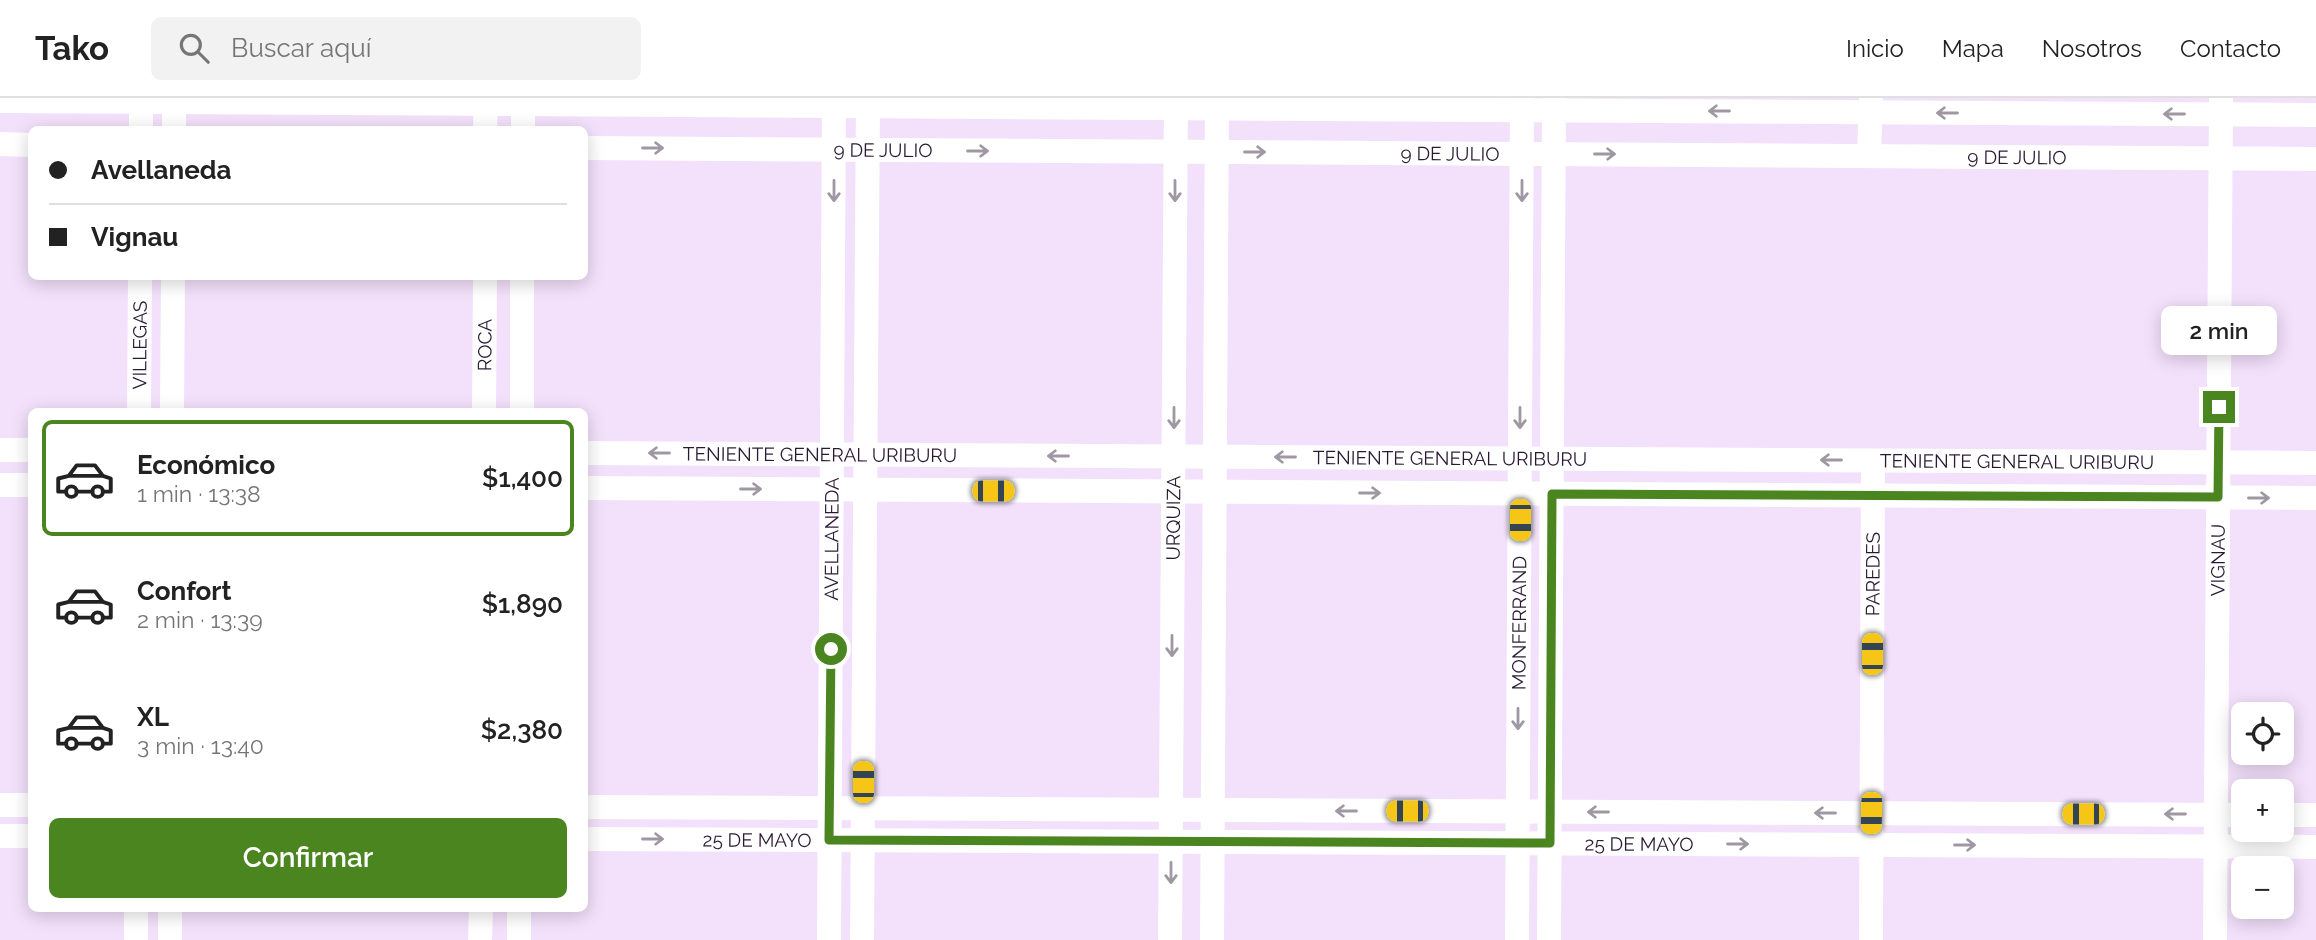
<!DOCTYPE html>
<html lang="es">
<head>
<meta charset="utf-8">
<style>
	:root { --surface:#fff; --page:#f2f2f2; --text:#222; --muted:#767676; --line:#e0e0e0; --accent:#4b8520 }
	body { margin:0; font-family:Raleway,sans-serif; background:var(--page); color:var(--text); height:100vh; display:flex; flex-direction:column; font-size:26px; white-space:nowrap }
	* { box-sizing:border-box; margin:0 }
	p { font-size:23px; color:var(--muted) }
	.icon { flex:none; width:38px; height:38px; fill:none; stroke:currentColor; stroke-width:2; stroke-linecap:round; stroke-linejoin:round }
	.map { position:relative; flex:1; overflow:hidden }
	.panel { position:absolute; left:28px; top:310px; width:560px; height:504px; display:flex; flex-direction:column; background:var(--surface); border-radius:10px; box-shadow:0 4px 18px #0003 }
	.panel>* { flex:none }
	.hud { position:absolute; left:28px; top:28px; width:560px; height:154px; border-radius:10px; box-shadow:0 4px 18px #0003; display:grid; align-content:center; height:154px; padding:0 21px; background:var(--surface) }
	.fabs { position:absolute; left:2231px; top:604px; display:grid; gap:14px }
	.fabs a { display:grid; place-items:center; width:63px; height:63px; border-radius:10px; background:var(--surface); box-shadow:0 4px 18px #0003; font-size:35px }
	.end { position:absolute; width:32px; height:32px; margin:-16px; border:9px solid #4b8520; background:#fff; box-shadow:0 0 0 4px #fff }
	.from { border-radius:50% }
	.bubble { position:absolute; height:49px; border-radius:10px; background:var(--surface); box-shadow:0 4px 18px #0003; font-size:23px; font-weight:600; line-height:49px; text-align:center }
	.car { position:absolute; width:21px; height:42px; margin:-21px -10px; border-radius:9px; box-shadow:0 0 5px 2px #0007; background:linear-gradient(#f5c518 24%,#345 0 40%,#f5c518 0 76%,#345 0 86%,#f5c518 0) }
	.hud b { display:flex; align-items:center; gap:24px; height:66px; font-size:26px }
	.hud b+b { border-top:2px solid var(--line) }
	.hud i { width:18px; height:18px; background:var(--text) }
	ul { padding:12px 0 0; list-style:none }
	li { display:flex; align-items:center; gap:21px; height:116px; margin:0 14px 10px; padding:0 7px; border:4px solid transparent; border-radius:10px }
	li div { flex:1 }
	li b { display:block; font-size:26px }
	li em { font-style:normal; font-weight:600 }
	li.on { border-color:var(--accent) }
	li>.icon { width:63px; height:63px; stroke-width:1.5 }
	.action { display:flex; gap:14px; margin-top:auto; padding:14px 21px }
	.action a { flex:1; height:80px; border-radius:10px; background:var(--accent); color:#fff; font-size:28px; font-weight:600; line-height:80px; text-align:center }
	header { display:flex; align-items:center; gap:42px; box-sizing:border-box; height:98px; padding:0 35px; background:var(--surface); border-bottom:2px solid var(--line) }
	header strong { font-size:33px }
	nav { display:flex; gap:38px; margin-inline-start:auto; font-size:24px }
	.search { width:490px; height:63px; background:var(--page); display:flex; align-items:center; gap:18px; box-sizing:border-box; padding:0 24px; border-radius:10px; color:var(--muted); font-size:26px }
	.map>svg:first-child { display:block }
</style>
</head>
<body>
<header>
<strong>Tako</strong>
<div class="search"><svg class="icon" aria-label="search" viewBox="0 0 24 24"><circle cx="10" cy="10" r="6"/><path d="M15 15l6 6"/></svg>Buscar aquí</div>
<nav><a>Inicio</a><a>Mapa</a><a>Nosotros</a><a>Contacto</a></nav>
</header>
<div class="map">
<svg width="2316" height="842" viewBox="0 0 2316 842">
	<rect width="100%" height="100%" fill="#f3e0fb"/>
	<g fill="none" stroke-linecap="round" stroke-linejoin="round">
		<g stroke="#fff" stroke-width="24">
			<path d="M0 3 2316 17"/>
			<path d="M141 32V0"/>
			<path d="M174 32V0"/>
			<path d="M485 32 486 0"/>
			<path d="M523 32V0"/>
			<path d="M0 46 32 47"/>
			<path id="s1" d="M584 50 2316 61"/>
			<path d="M1869 58 1871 0"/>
			<path id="s2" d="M139 313 140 178"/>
			<path d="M172 313 173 178"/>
			<path id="s3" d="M484 313 485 178"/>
			<path d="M522 313V178"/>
			<path d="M0 352H32"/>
			<path id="s4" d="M584 355 2316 365"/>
			<path d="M0 387H32"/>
			<path d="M584 390 2316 400"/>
			<path d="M0 707H32"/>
			<path d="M584 709 2244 717"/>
			<path d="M2282 717H2316"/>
			<path d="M0 738H32"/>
			<path id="s5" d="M584 741 2316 749"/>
			<path d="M136 842V810"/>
			<path d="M170 842V810"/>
			<path d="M480 842 481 810"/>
			<path d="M519 842V810"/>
			<path id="s6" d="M829 842 834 0"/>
			<path d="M862 842 868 0"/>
			<path id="s7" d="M1170 842 1176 0"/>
			<path d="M1212 842 1217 0"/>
			<path id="s8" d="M1517 842 1522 0"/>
			<path d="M1549 842 1554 0"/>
			<path id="s9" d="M1871 842 1873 363"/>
			<path id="s10" d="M2215 842 2221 1"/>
		</g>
	</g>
	<defs><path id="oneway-shaft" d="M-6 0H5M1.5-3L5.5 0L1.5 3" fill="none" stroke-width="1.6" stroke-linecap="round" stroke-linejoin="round" transform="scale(1.75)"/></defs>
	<g stroke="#9f98a3">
		<use href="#oneway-shaft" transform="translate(1719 13) rotate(-180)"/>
		<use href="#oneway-shaft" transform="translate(1947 15) rotate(-180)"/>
		<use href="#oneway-shaft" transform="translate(2174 16) rotate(-180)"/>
		<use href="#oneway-shaft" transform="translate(653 50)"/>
		<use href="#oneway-shaft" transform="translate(978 53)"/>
		<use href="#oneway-shaft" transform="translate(1255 54)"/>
		<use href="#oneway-shaft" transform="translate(1605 56)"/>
		<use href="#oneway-shaft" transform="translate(834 93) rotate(90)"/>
		<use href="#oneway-shaft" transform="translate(1175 93) rotate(90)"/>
		<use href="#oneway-shaft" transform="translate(1522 93) rotate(90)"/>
		<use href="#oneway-shaft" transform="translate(1174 320) rotate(90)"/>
		<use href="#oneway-shaft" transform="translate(1520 320) rotate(90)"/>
		<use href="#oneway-shaft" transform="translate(659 355) rotate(-180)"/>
		<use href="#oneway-shaft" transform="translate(1058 358) rotate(-180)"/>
		<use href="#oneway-shaft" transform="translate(1285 359) rotate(-180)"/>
		<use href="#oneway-shaft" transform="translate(1831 362) rotate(-180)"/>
		<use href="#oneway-shaft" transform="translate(751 391)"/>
		<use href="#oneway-shaft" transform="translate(1370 395)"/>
		<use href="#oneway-shaft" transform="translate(2259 400)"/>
		<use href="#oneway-shaft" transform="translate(1172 548) rotate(90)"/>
		<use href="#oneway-shaft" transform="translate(1518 621) rotate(90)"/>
		<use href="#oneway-shaft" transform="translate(1346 713) rotate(-180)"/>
		<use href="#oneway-shaft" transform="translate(1598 714) rotate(-180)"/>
		<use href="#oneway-shaft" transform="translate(1825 715) rotate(-180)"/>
		<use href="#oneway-shaft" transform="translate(2175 716) rotate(-180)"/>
		<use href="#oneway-shaft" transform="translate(653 741)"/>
		<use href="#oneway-shaft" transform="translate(1738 746)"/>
		<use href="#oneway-shaft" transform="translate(1965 747)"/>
		<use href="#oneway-shaft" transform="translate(1171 775) rotate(90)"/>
	</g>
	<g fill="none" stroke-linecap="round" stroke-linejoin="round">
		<path stroke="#4b8520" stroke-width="9" d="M831 551 829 742 1550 745 1552 396 2218 399 2219 309"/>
	</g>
	<g text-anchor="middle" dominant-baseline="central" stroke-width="7" stroke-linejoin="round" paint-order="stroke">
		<g font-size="19" fill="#2a1932" stroke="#f3e0fb">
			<text stroke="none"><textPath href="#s1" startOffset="299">9 DE JULIO</textPath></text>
			<text stroke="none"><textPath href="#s1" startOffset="866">9 DE JULIO</textPath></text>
			<text stroke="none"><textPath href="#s1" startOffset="1433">9 DE JULIO</textPath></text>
			<text stroke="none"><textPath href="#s2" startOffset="66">VILLEGAS</textPath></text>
			<text stroke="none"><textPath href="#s3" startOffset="66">ROCA</textPath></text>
			<text stroke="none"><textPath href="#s4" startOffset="236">TENIENTE GENERAL URIBURU</textPath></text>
			<text stroke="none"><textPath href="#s4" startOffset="866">TENIENTE GENERAL URIBURU</textPath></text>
			<text stroke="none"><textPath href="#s4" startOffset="1433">TENIENTE GENERAL URIBURU</textPath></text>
			<text stroke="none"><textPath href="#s7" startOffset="422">URQUIZA</textPath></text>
			<text stroke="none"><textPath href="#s6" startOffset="401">AVELLANEDA</textPath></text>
			<text stroke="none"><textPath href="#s10" startOffset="380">VIGNAU</textPath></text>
			<text stroke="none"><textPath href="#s9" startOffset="366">PAREDES</textPath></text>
			<text stroke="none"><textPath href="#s8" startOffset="317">MONFERRAND</textPath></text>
			<text stroke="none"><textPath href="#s5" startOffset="173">25 DE MAYO</textPath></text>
			<text stroke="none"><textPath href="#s5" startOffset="1055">25 DE MAYO</textPath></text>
		</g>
	</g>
</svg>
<div class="fabs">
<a><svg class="icon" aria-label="locate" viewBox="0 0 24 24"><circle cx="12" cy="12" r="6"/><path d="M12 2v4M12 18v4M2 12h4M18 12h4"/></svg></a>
<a>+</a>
<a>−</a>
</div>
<i class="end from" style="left:831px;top:551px"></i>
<i class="end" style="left:2219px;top:309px"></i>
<div class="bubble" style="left:2161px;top:208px;width:116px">2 min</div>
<i class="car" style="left:993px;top:393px;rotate:90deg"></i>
<i class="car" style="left:1520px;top:422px;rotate:180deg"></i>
<i class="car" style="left:1872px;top:556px;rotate:0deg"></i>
<i class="car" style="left:863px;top:684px;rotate:0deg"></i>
<i class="car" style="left:1407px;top:713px;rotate:270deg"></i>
<i class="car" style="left:1871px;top:715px;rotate:181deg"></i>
<i class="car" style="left:2083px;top:716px;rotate:270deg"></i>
<div class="hud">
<b><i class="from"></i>Avellaneda</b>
<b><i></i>Vignau</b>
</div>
<section class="panel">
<ul>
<li class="on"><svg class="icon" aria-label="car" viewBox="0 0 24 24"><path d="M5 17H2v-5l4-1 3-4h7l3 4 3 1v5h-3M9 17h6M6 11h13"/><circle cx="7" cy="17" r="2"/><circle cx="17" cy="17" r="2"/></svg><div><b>Económico</b><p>1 min · 13:38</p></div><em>$1,400</em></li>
<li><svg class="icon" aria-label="car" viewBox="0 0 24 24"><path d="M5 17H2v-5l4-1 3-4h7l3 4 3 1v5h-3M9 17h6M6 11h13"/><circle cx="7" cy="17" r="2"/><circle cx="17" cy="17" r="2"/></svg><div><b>Confort</b><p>2 min · 13:39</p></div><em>$1,890</em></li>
<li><svg class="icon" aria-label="car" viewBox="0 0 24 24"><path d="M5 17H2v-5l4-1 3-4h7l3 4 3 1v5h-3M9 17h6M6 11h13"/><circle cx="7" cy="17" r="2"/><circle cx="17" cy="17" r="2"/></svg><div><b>XL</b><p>3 min · 13:40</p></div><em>$2,380</em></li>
</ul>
<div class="action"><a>Confirmar</a></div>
</section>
</div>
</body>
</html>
